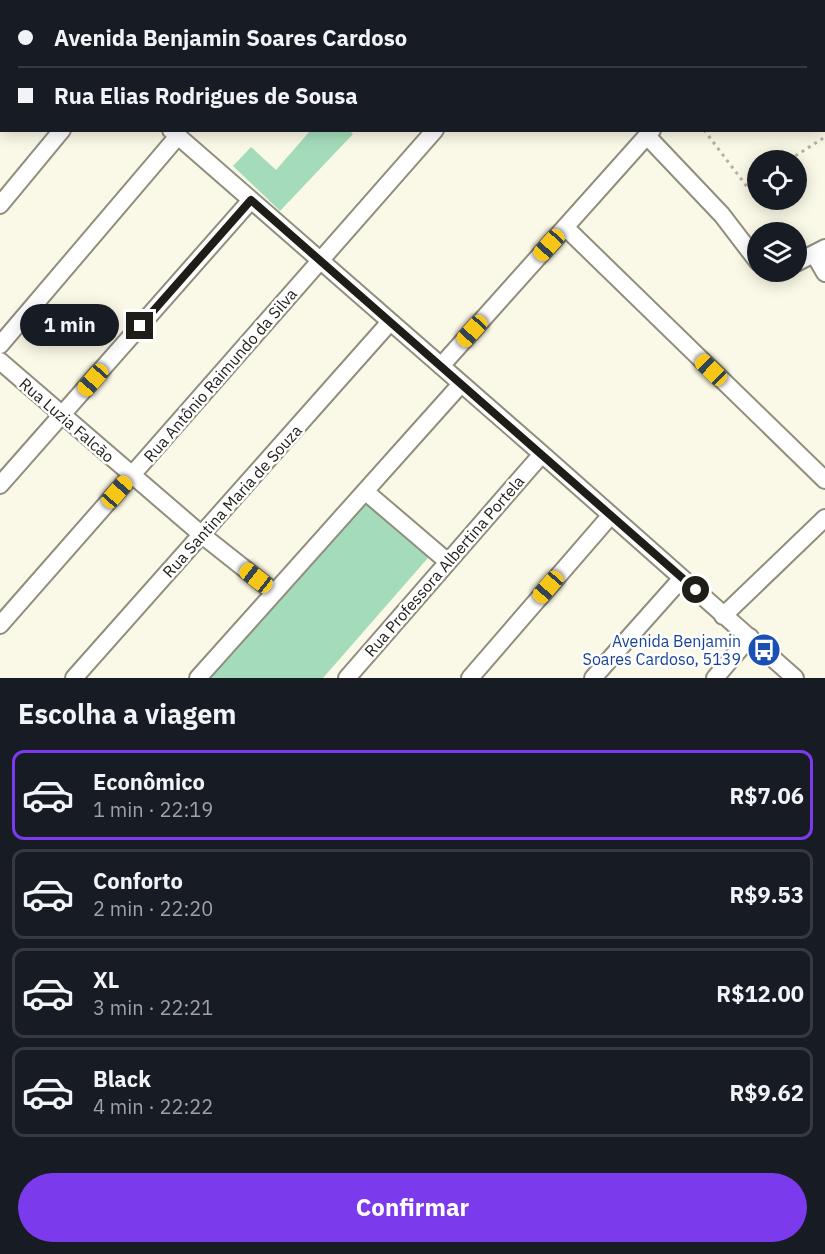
<!DOCTYPE html>
<html lang="pt">
<head>
<meta charset="utf-8">
<style>
	:root { --surface:#171b24; --page:#20242c; --text:#f1f3f6; --muted:#9ea1a6; --line:#363941; --accent:#7c3aed }
	body { margin:0; font-family:"IBM Plex Sans",sans-serif; background:var(--page); color:var(--text); height:100vh; display:flex; flex-direction:column; font-size:22px; white-space:nowrap }
	* { box-sizing:border-box; margin:0 }
	p { font-size:20px; color:var(--muted) }
	.icon { flex:none; width:33px; height:33px; fill:none; stroke:currentColor; stroke-width:2; stroke-linecap:round; stroke-linejoin:round }
	.map { position:relative; height:678px; overflow:hidden }
	.drawer { display:flex; flex-direction:column; background:var(--surface); flex:1 }
	.drawer>* { flex:none }
	.banner { position:absolute; left:0px; top:0px; width:825px; height:132px; box-shadow:0 3px 15px #0003; display:grid; align-content:center; height:132px; padding:0 18px; background:var(--surface) }
	.controls { position:absolute; left:747px; top:150px; display:grid; gap:12px }
	.controls a { display:grid; place-items:center; width:60px; height:60px; border-radius:50%; background:var(--surface); box-shadow:0 3px 15px #0003; font-size:30px }
	.end { position:absolute; width:27px; height:27px; margin:-14px; border:8px solid #1e1d17; background:#fff; box-shadow:0 0 0 3px #fff }
	.from { border-radius:50% }
	.bubble { position:absolute; height:42px; border-radius:21px; background:var(--surface); box-shadow:0 3px 15px #0003; font-size:20px; font-weight:700; line-height:42px; text-align:center }
	.car { position:absolute; width:18px; height:36px; margin:-18px -9px; border-radius:8px; box-shadow:0 0 4px 2px #0007; background:linear-gradient(#f5c518 24%,#345 0 40%,#f5c518 0 76%,#345 0 86%,#f5c518 0) }
	.banner b { display:flex; align-items:center; gap:21px; height:57px; font-size:22px }
	.banner b+b { border-top:2px solid var(--line) }
	.banner i { width:15px; height:15px; background:var(--text) }
	ul { padding:0; list-style:none }
	li { display:flex; align-items:center; gap:18px; height:90px; margin:0 12px 9px; padding:0 6px; border:3px solid var(--line); border-radius:12px }
	li div { flex:1 }
	li b { display:block; font-size:22px }
	li em { font-style:normal; font-weight:700 }
	li.current { border-color:var(--accent) }
	li>.icon { width:54px; height:54px; stroke-width:1.5 }
	h2 { padding:0 18px; font-size:27px; line-height:72px }
	.cta { display:flex; gap:12px; margin-top:auto; padding:12px 18px }
	.cta a { flex:1; height:69px; border-radius:36px; background:var(--accent); color:#fff; font-size:24px; font-weight:700; line-height:69px; text-align:center }
	.map>svg:first-child { display:block }
</style>
</head>
<body>
<div class="map">
<svg width="825" height="678" viewBox="0 0 825 678">
	<rect width="100%" height="100%" fill="#faf8e6"/>
	<path fill="#a4dcbb" d="M87 0H268L270 1H85Z
		M310 131H350L353 134 280 211 233 166 251 147 276 170Z
		M364 489 434 551 323 678H198Z"/>
	<g fill="none" stroke-linecap="round" stroke-linejoin="round">
		<defs>
			<path id="minor" d="M24 0 26 2
				M292 2 294 0
				M824 13 825 12
				M0 57 2 55
				M171 130 542 454 795 678
				M647 136 722 215 758 262
				M0 205 62 130
				M565 227 825 480
				M814 254 825 273
				M796 263 825 248
				M772 272H777
				M0 345 178 136
				M0 361 202 535 274 592
				M441 366 652 130
				M0 485 251 200
				M366 492 448 562
				M723 616 825 518
				M0 625 435 130
				M74 678 390 322
				M198 678 461 384
				M347 678 542 454
				M470 678 611 515
				M593 678 682 578
				M715 678 750 637"/>
		</defs>
		<use href="#minor" stroke="#918e7e" stroke-width="20"/>
		<path stroke="#b4b2a4" stroke-width="3" stroke-dasharray="3 4.5" stroke-linecap="butt" d="M704 130 748 188 758 181
			M789 160 825 137"/>
		<use href="#minor" stroke="#fff" stroke-width="16"/>
	</g>
	<g fill="none" stroke-linecap="round" stroke-linejoin="round">
		<path stroke="#1e1d17" stroke-width="8" d="M140 326 251 200 696 590"/>
	</g>
	<defs>
		<symbol id="bus-disc" viewBox="-11 -11 22 22"><circle r="9.5" fill="#1a4fb4" stroke="#fff"/><path d="M-5-6H5V4H4V6H2V4H-2V6H-4V4H-5ZM-3.5-4V0h7V-4ZM-3.5 1.2v1.5H-2V1.2ZM2 1.2v1.5H3.5V1.2Z" fill="#fff"/></symbol>
	</defs>
	<g fill-rule="evenodd">
		<use href="#bus-disc" x="745" y="631" width="38" height="38"/>
	</g>
	<g text-anchor="middle" dominant-baseline="central" stroke-width="5" stroke-linejoin="round" paint-order="stroke">
		<g font-size="16" fill="#1e1d17" stroke="#fff">
			<text transform="translate(220 375) rotate(-49)">Rua Antônio Raimundo da Silva</text>
			<text transform="translate(67 420) rotate(41)">Rua Luzia Falcão</text>
			<text transform="translate(232 501) rotate(-48)">Rua Santina Maria de Souza</text>
			<text transform="translate(444 566) rotate(-49)">Rua Professora Albertina Portela</text>
		</g>
		<g font-size="16" fill="#164399" stroke="#fff" text-anchor="end">
			<text x="741" y="641">Avenida Benjamin<tspan x="741" dy="18">Soares Cardoso, 5139</tspan></text>
		</g>
	</g>
</svg>
<div class="controls">
<a><svg class="icon" aria-label="locate" viewBox="0 0 24 24"><circle cx="12" cy="12" r="6"/><path d="M12 2v4M12 18v4M2 12h4M18 12h4"/></svg></a>
<a><svg class="icon" aria-label="layers" viewBox="0 0 24 24"><path d="M12 4l9 5-9 5-9-5zM3 14l9 5 9-5"/></svg></a>
</div>
<i class="end from" style="left:696px;top:590px"></i>
<i class="end" style="left:140px;top:326px"></i>
<div class="bubble" style="left:20px;top:304px;width:99px">1 min</div>
<i class="car" style="left:549px;top:245px;rotate:222deg"></i>
<i class="car" style="left:472px;top:331px;rotate:222deg"></i>
<i class="car" style="left:711px;top:370px;rotate:314deg"></i>
<i class="car" style="left:93px;top:380px;rotate:221deg"></i>
<i class="car" style="left:117px;top:492px;rotate:41deg"></i>
<i class="car" style="left:256px;top:578px;rotate:308deg"></i>
<i class="car" style="left:548px;top:587px;rotate:221deg"></i>
<div class="banner">
<b><i class="from"></i>Avenida Benjamin Soares Cardoso</b>
<b><i></i>Rua Elias Rodrigues de Sousa</b>
</div>
</div>
<section class="drawer">
<h2>Escolha a viagem</h2>
<ul>
<li class="current"><svg class="icon" aria-label="car" viewBox="0 0 24 24"><path d="M5 17H2v-5l4-1 3-4h7l3 4 3 1v5h-3M9 17h6M6 11h13"/><circle cx="7" cy="17" r="2"/><circle cx="17" cy="17" r="2"/></svg><div><b>Econômico</b><p>1 min · 22:19</p></div><em>R$7.06</em></li>
<li><svg class="icon" aria-label="car" viewBox="0 0 24 24"><path d="M5 17H2v-5l4-1 3-4h7l3 4 3 1v5h-3M9 17h6M6 11h13"/><circle cx="7" cy="17" r="2"/><circle cx="17" cy="17" r="2"/></svg><div><b>Conforto</b><p>2 min · 22:20</p></div><em>R$9.53</em></li>
<li><svg class="icon" aria-label="car" viewBox="0 0 24 24"><path d="M5 17H2v-5l4-1 3-4h7l3 4 3 1v5h-3M9 17h6M6 11h13"/><circle cx="7" cy="17" r="2"/><circle cx="17" cy="17" r="2"/></svg><div><b>XL</b><p>3 min · 22:21</p></div><em>R$12.00</em></li>
<li><svg class="icon" aria-label="car" viewBox="0 0 24 24"><path d="M5 17H2v-5l4-1 3-4h7l3 4 3 1v5h-3M9 17h6M6 11h13"/><circle cx="7" cy="17" r="2"/><circle cx="17" cy="17" r="2"/></svg><div><b>Black</b><p>4 min · 22:22</p></div><em>R$9.62</em></li>
</ul>
<div class="cta"><a>Confirmar</a></div>
</section>
</body>
</html>
